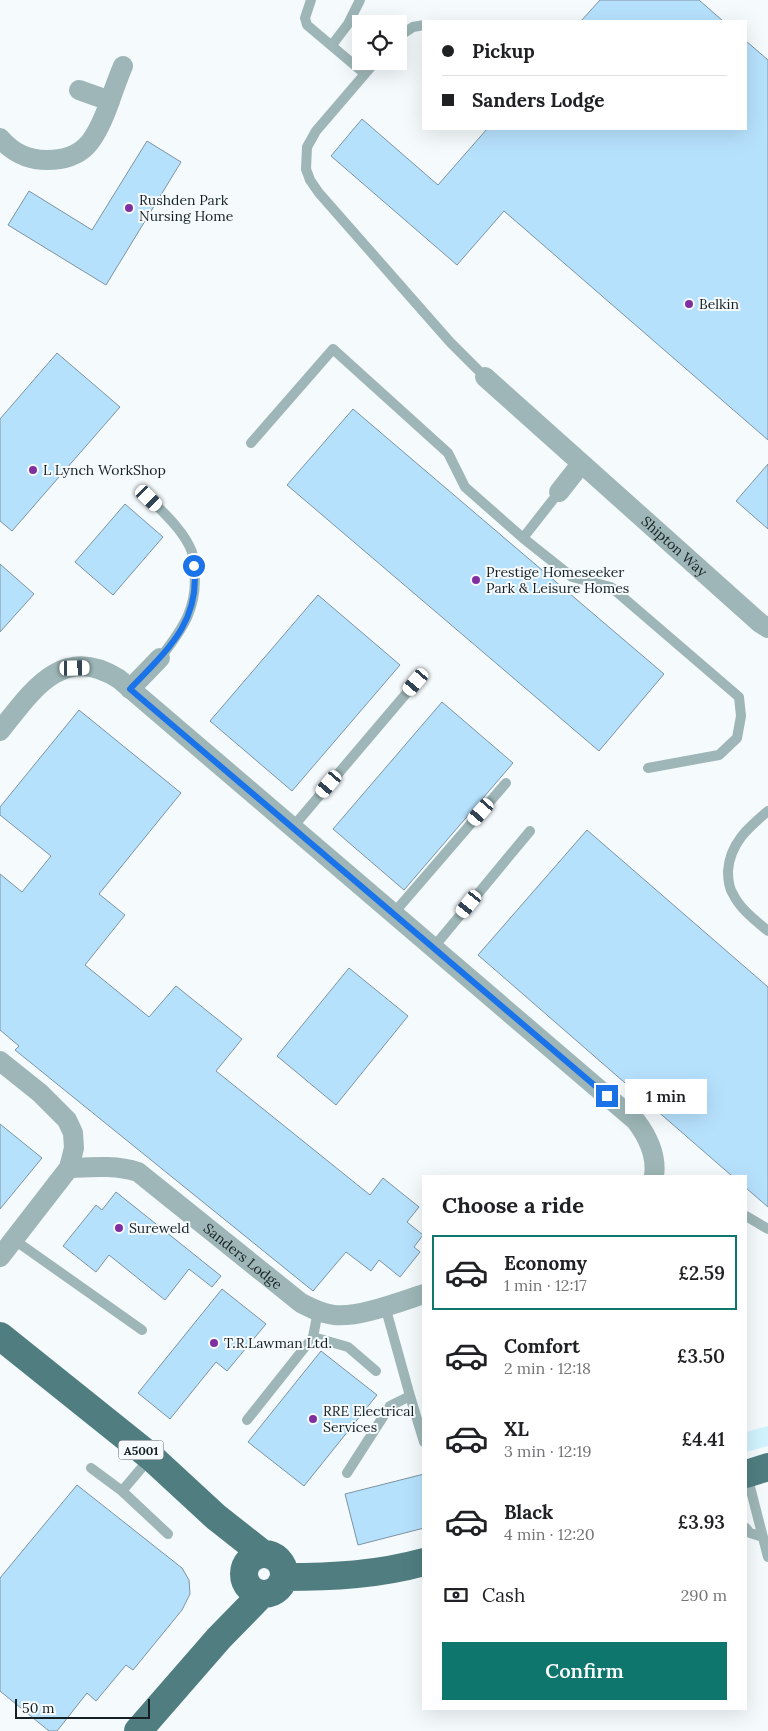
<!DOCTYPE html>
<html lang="en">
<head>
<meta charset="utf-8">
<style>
	:root { --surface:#fff; --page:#f6f6f6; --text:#202124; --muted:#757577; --line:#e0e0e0; --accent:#0f766e }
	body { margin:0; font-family:Lora,serif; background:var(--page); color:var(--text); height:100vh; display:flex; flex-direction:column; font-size:19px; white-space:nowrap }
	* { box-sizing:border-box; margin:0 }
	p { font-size:16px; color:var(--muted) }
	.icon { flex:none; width:28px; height:28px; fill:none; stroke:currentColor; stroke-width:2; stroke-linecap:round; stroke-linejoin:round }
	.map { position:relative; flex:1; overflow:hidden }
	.panel { position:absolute; left:422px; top:1175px; width:325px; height:535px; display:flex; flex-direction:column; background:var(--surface); border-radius:0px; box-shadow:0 5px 20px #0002 }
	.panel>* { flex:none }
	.banner { position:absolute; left:422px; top:20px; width:325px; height:110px; border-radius:0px; box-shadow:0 5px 20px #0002; display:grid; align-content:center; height:110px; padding:0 20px; background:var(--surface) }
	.controls { position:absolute; left:352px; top:15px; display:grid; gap:10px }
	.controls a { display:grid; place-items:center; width:55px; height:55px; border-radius:0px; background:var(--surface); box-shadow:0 5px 20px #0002; font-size:25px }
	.scale { position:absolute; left:15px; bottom:12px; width:135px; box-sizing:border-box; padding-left:5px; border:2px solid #162024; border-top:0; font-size:14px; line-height:18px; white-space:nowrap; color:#162024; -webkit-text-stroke:4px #f5fafc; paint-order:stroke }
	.end { position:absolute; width:22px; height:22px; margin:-11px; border:6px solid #1a73e8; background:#fff; box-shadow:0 0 0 2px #fff }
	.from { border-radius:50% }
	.bubble { position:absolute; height:35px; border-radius:0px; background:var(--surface); box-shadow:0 5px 20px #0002; font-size:16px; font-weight:600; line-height:35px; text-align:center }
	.car { position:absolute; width:15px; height:30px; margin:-15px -8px; border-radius:6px; box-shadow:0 0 4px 1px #0007; background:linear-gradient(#fff 24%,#345 0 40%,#fff 0 76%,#345 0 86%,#fff 0) }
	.banner b { display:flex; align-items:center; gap:18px; height:48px; font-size:19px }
	.banner b+b { border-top:1px solid var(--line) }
	.banner i { width:12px; height:12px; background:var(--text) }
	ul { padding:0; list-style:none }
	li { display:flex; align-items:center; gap:15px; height:75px; margin:0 10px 8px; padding:0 10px; border:2px solid transparent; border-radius:0px }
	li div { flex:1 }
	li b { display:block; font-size:19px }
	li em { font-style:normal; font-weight:600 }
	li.active { border-color:var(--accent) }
	li>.icon { width:45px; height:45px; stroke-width:1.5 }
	h2 { padding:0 20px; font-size:22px; line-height:60px }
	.pay { display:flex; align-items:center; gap:12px; height:55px; padding:0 20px; font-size:19px }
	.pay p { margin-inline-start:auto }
	.cta { display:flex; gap:10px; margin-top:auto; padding:10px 20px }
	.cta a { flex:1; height:58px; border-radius:0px; background:var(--accent); color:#fff; font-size:20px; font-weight:600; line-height:58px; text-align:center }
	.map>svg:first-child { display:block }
</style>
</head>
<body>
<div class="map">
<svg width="768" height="1731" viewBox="0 0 768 1731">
	<rect width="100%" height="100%" fill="#f5fafc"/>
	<path fill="#d0f3fd" d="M768 1426V1446L746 1452V1432Z"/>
	<path fill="#b6e1fd" stroke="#7d93a1" d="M600 0H699L723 21H581Z
		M746 41 768 60V440L504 211 457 265 331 156 362 119 438 185 487 129H746Z
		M147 141 181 162 106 285 8 225 29 191 92 230Z
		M57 353 120 407 12 531 0 521V419Z
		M353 409 664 674 599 751 287 485Z
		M768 464V529L736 501Z
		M125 504 163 537 113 595 75 562Z
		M0 564 34 594 0 632Z
		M318 595 400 665 292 791 210 721Z
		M442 702 513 763 404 890 333 829Z
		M79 710 181 793 99 894 125 915 85 965 149 1017 176 986 242 1039 216 1071 370 1195 383 1178 419 1207 407 1222 423 1235 414 1247 420 1252 400 1277 379 1260 371 1271 346 1252 313 1291 15 1050 19 1046 0 1030V874L22 892 51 856 0 815V807Z
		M587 830 768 987V1207L746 1188V1176H732L478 955Z
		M349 968 408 1016 336 1105 277 1056Z
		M0 1124 42 1158 0 1209Z
		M116 1192 221 1276 212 1287 189 1269 165 1300 109 1255 96 1272 63 1246 96 1205 102 1210Z
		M222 1289 266 1324 227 1371 216 1362 170 1419 138 1393Z
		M321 1351 377 1395 304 1486 248 1442Z
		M424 1474V1528L358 1545 345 1494Z
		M77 1485 182 1568 189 1580 190 1594 182 1610 133 1670 126 1665 96 1701 87 1693 57 1731H49L0 1691V1578Z"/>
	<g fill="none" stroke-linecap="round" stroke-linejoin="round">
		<path stroke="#9eb6b7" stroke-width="10" d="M311 0 305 18 307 25 365 74
			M399 36 413 27 424 25
			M332 45 348 24 360 0
			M376 61 316 131 307 147 306 169 310 180 319 193 450 342 485 377
			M251 443 333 349 448 453 465 487 523 538 559 492
			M149 498C164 513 184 531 192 552 193 557 193 563 194 568 199 606 183 629 160 658
			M523 538 572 577 611 587 739 697 741 716 737 738 719 755 648 768
			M768 811C748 828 730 843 728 871 728 879 729 888 733 894 740 909 756 921 768 931
			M292 828 416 682
			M393 914 506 783
			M433 948 530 831
			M746 1216 768 1229
			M13 1239 142 1330
			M313 1337 348 1347 376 1371
			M410 1396 424 1442
			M247 1420 313 1337 318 1311
			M91 1468 122 1491 150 1458
			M347 1473 390 1406 410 1396 385 1306
			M747 1475 768 1557
			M122 1491 168 1534
			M746 1528 750 1533 763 1537"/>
		<g stroke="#9eb6b7" stroke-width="20">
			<path d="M79 90 110 101"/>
			<path d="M0 138C13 153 27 160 47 160 84 160 95 140 107 109 112 95 117 80 123 66"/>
			<path id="s1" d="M485 377 760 623 768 628"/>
			<path d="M559 492 581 464"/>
			<path d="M130 689 160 658"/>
			<path d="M0 731C32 691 62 643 119 679L636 1121C648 1137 657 1156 654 1176"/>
			<path d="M0 1061 40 1093 67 1120 73 1133 74 1148 69 1168 0 1257"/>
			<path id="s2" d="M69 1168C93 1167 116 1165 138 1172L301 1303C311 1308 322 1314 334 1315 358 1318 399 1302 424 1294"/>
		</g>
		<path stroke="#507e80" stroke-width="28" d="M0 1336 151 1457 216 1517 263 1554
			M746 1474 768 1467
			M244 1574a20 20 0 1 1 40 0a20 20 0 1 1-40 0Z
			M284 1577C332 1577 377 1575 424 1562
			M138 1731 219 1638 262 1594"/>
	</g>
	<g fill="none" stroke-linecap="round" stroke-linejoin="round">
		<path stroke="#1a73e8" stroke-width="6" d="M194 566C201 622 166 651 130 689L607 1096"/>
	</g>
	<g fill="#802f9f" stroke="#f5fafc" stroke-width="2">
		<circle cx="129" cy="208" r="5"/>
		<circle cx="689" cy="304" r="5"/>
		<circle cx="33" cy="470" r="5"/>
		<circle cx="476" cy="580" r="5"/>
		<circle cx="119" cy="1228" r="5"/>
		<circle cx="214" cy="1343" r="5"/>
		<circle cx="313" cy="1419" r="5"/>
	</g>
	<g text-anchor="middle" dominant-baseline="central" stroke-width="4" stroke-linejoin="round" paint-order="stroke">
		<rect fill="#f5fafc" stroke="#596165" stroke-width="1" x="118.5" y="1440.5" width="45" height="19" rx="4"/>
		<g font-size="12" font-weight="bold" fill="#162024">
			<text x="141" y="1450">A5001</text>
		</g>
		<g font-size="14" fill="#162024" stroke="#f5fafc" text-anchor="start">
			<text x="139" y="200">Rushden Park<tspan x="139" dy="16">Nursing Home</tspan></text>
			<text x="699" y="304">Belkin</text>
			<text x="43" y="470">L Lynch WorkShop</text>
			<text x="486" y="572">Prestige Homeseeker<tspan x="486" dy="16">Park &amp; Leisure Homes</tspan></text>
			<text x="129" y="1228">Sureweld</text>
			<text x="224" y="1343">T.R.Lawman Ltd.</text>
			<text x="323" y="1411">RRE Electrical<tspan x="323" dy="16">Services</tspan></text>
		</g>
		<g font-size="14" fill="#162024" stroke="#f5fafc">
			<text stroke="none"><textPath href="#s1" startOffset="254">Shipton Way</textPath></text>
			<text stroke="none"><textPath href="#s2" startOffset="204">Sanders Lodge</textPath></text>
		</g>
	</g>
</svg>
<div class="controls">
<a><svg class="icon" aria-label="locate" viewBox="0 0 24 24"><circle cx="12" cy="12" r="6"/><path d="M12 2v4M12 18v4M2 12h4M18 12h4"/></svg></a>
</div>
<div class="scale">50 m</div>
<i class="end from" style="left:194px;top:566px"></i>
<i class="end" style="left:607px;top:1096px"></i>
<div class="bubble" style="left:625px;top:1079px;width:82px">1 min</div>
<i class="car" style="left:149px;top:498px;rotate:134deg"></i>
<i class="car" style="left:75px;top:668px;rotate:89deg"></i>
<i class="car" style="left:416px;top:682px;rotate:220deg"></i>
<i class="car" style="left:329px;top:784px;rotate:220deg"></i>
<i class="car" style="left:481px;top:812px;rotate:221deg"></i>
<i class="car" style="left:469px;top:904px;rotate:219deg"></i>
<div class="banner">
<b><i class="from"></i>Pickup</b>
<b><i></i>Sanders Lodge</b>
</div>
<section class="panel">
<h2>Choose a ride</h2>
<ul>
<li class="active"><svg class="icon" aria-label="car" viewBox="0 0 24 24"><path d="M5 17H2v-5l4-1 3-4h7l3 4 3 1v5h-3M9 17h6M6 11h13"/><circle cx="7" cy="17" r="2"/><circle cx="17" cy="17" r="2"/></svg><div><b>Economy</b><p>1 min · 12:17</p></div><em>£2.59</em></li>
<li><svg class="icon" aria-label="car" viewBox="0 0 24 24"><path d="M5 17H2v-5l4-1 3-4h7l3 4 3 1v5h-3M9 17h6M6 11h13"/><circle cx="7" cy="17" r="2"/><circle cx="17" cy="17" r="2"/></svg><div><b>Comfort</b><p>2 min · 12:18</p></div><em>£3.50</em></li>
<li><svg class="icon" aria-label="car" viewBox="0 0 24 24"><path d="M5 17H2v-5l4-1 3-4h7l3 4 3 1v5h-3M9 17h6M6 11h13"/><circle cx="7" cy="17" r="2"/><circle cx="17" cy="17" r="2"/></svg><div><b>XL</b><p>3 min · 12:19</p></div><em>£4.41</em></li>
<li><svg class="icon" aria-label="car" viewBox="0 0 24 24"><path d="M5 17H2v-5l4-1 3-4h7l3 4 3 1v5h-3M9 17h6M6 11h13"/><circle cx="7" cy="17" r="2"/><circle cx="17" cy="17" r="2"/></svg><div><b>Black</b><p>4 min · 12:20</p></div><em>£3.93</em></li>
</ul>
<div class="pay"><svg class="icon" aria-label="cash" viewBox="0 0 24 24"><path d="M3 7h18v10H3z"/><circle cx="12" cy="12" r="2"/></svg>Cash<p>290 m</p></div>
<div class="cta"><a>Confirm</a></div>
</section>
</div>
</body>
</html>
